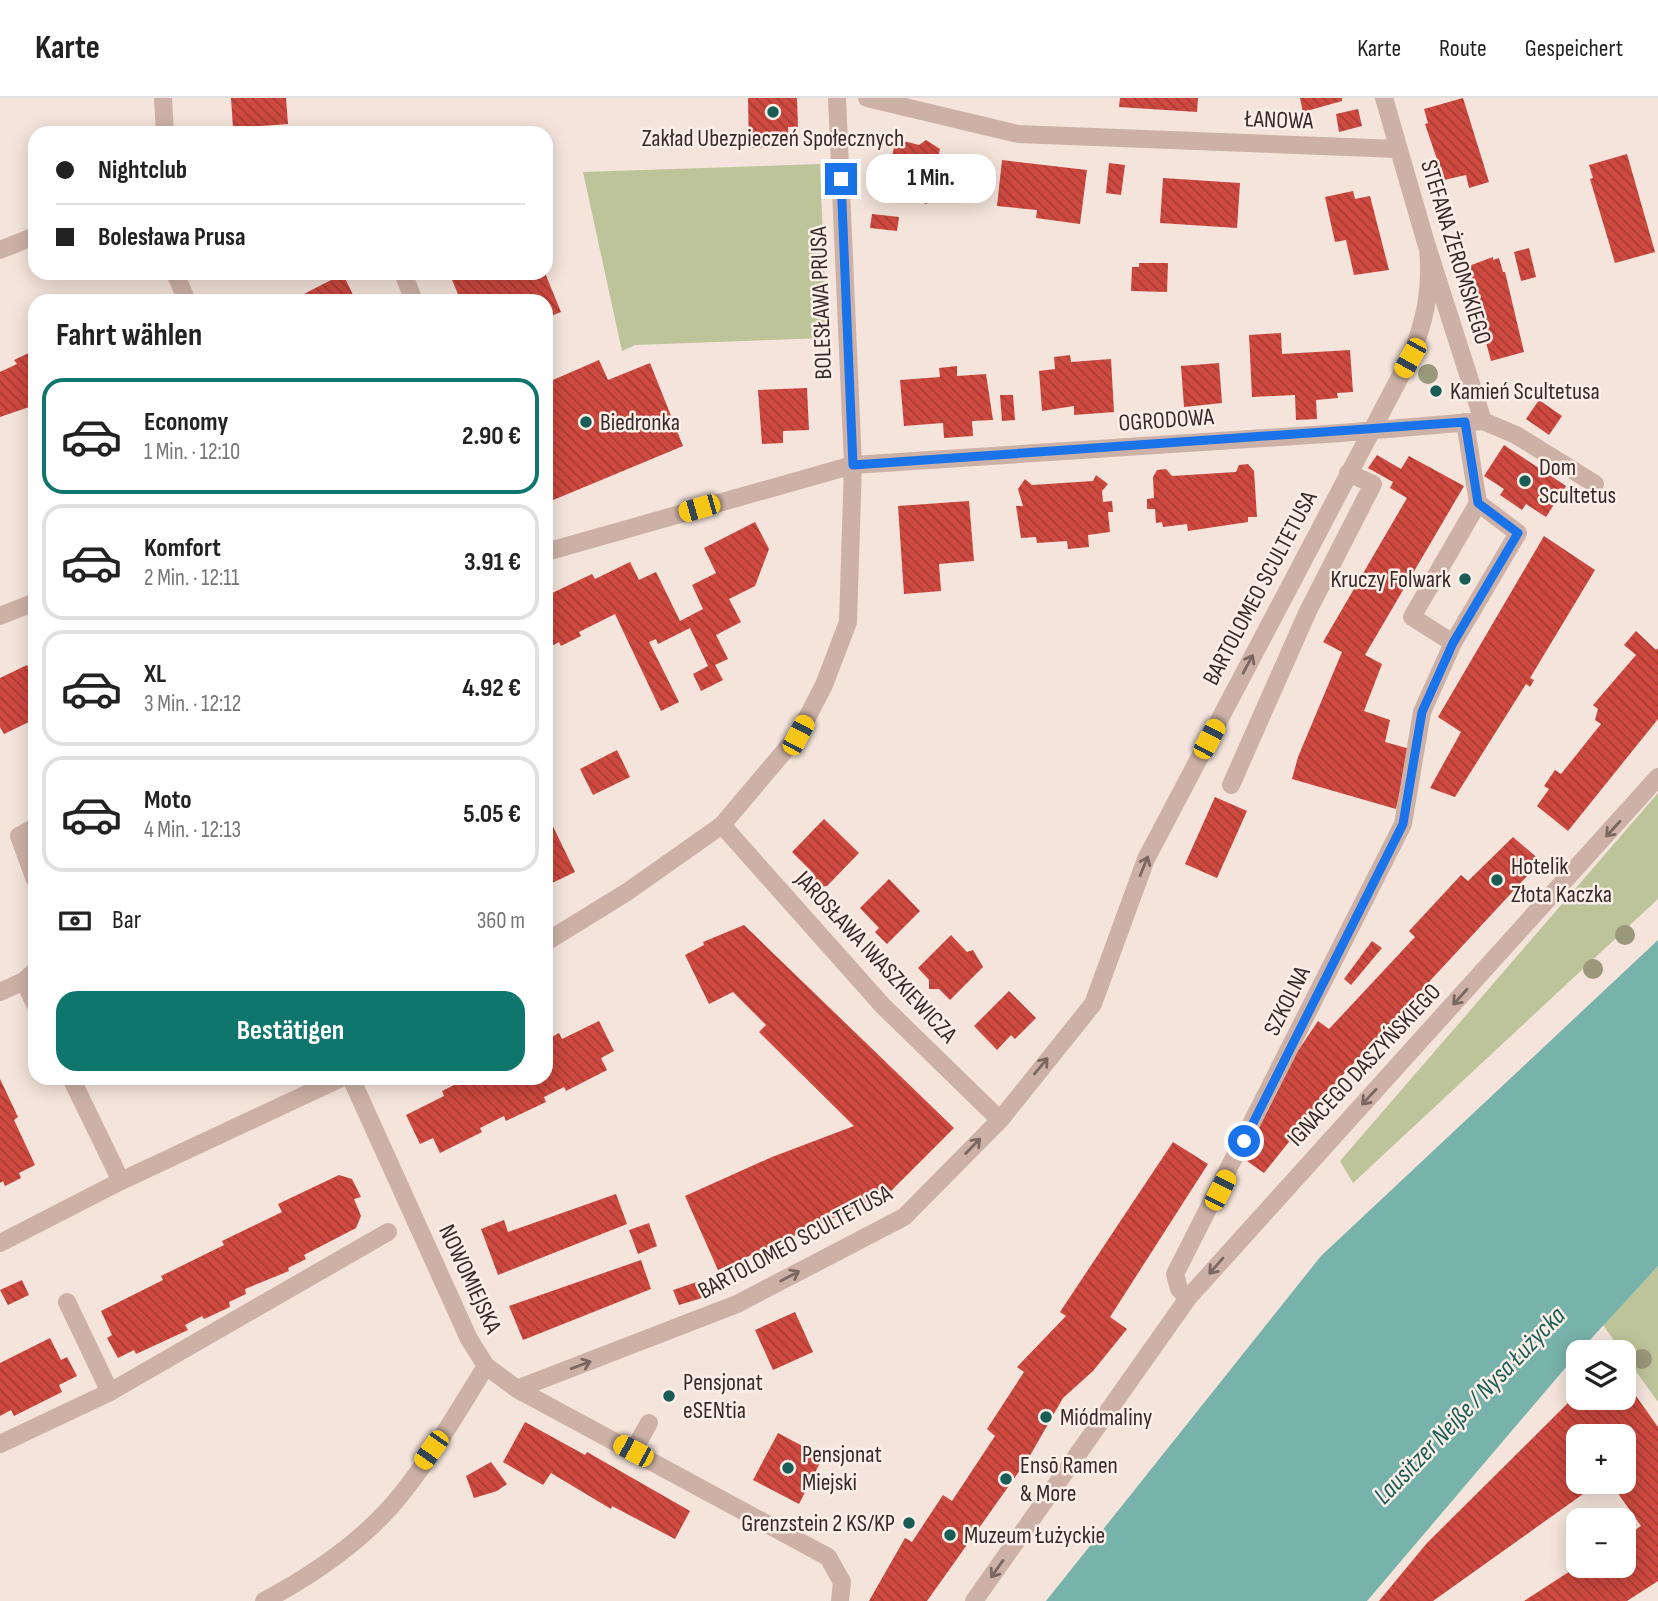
<!DOCTYPE html>
<html lang="de">
<head>
<meta charset="utf-8">
<style>
	:root { --surface:#fff; --page:#f6f6f6; --text:#222; --muted:#767676; --line:#e0e0e0; --accent:#0f766e }
	body { margin:0; font-family:"Sofia Sans Condensed",sans-serif; background:var(--page); color:var(--text); height:100vh; display:flex; flex-direction:column; font-size:26px; white-space:nowrap }
	* { box-sizing:border-box; margin:0 }
	p { font-size:23px; color:var(--muted) }
	.icon { flex:none; width:38px; height:38px; fill:none; stroke:currentColor; stroke-width:2; stroke-linecap:round; stroke-linejoin:round }
	.map { position:relative; flex:1; overflow:hidden }
	.drawer { position:absolute; left:28px; top:196px; width:525px; height:791px; display:flex; flex-direction:column; background:var(--surface); border-radius:21px; box-shadow:0 4px 18px #0003 }
	.drawer>* { flex:none }
	.banner { position:absolute; left:28px; top:28px; width:525px; height:154px; border-radius:21px; box-shadow:0 4px 18px #0003; display:grid; align-content:center; height:154px; padding:0 28px; background:var(--surface) }
	.buttons { position:absolute; left:1566px; top:1242px; display:grid; gap:14px }
	.buttons a { display:grid; place-items:center; width:70px; height:70px; border-radius:14px; background:var(--surface); box-shadow:0 4px 18px #0003; font-size:35px }
	.end { position:absolute; width:32px; height:32px; margin:-16px; border:9px solid #1a73e8; background:#fff; box-shadow:0 0 0 4px #fff }
	.from { border-radius:50% }
	.bubble { position:absolute; height:49px; border-radius:21px; background:var(--surface); box-shadow:0 4px 18px #0003; font-size:23px; font-weight:700; line-height:49px; text-align:center }
	.car { position:absolute; width:21px; height:42px; margin:-21px -10px; border-radius:9px; box-shadow:0 0 5px 2px #0007; background:linear-gradient(#f5c518 24%,#345 0 40%,#f5c518 0 76%,#345 0 86%,#f5c518 0) }
	.banner b { display:flex; align-items:center; gap:24px; height:66px; font-size:26px }
	.banner b+b { border-top:2px solid var(--line) }
	.banner i { width:18px; height:18px; background:var(--text) }
	ul { padding:0; list-style:none }
	li { display:flex; align-items:center; gap:21px; height:116px; margin:0 14px 10px; padding:0 14px; border:4px solid var(--line); border-radius:21px }
	li div { flex:1 }
	li b { display:block; font-size:26px }
	li em { font-style:normal; font-weight:700 }
	li.active { border-color:var(--accent) }
	li>.icon { width:63px; height:63px; stroke-width:1.5 }
	h2 { padding:0 28px; font-size:32px; line-height:84px }
	.pay { display:flex; align-items:center; gap:18px; height:77px; padding:0 28px; font-size:26px }
	.pay p { margin-inline-start:auto }
	.cta { display:flex; gap:14px; margin-top:auto; padding:14px 28px }
	.cta a { flex:1; height:80px; border-radius:21px; background:var(--accent); color:#fff; font-size:28px; font-weight:700; line-height:80px; text-align:center }
	header { display:flex; align-items:center; gap:42px; box-sizing:border-box; height:98px; padding:0 35px; background:var(--surface); border-bottom:2px solid var(--line) }
	header strong { font-size:33px }
	nav { display:flex; gap:38px; margin-inline-start:auto; font-size:24px }
	.map>svg:first-child { display:block }
</style>
</head>
<body>
<header>
<strong>Karte</strong>
<nav><a>Karte</a><a>Route</a><a>Gespeichert</a></nav>
</header>
<div class="map">
<svg width="1658" height="1503" viewBox="0 0 1658 1503">
	<defs>
		<pattern id="building-back-hatch" width="6" height="6" patternUnits="userSpaceOnUse" patternTransform="scale(1.75)"><rect width="6" height="6" fill="#ce493f"/><path d="M-1 5l2 2M0 0l6 6M5-1l2 2" fill="none" stroke="#a83d35"/></pattern>
	</defs>
	<rect width="100%" height="100%" fill="#f4e4db"/>
	<path fill="#bdc49a" d="M820 66 827 240 635 247 622 253 583 74Z
		M1658 695V801L1353 1085 1340 1063Z
		M1658 1168V1304L1603 1227Z"/>
	<path fill="#78b3ab" d="M1658 842V1168L1578 1255 1367 1503H1046L1321 1158Z"/>
	<path fill="url(#building-back-hatch)" d="M231 0H286L288 26 233 30Z
		M748 0H797L798 29H788L789 48 749 50Z
		M1120 0H1198L1197 14 1119 9Z
		M1300 0H1342V3L1303 14Z
		M1463 0 1489 84 1469 90 1466 77 1444 82 1425 26 1428 25 1424 11Z
		M1358 11 1362 28 1339 34 1336 16Z
		M896 41 919 47 926 42 940 51 927 106 884 94Z
		M1627 56 1655 154 1615 165 1590 81 1593 80 1589 67Z
		M1002 62 1087 72 1080 126 1036 120 1037 112 997 108Z
		M1109 65 1125 67 1121 97 1106 95Z
		M1163 80 1240 85 1237 130 1160 125Z
		M1353 93 1355 101 1370 98 1389 172 1354 177 1346 142 1335 144 1325 99Z
		M872 116 899 119 897 133 870 130Z
		M1529 150 1536 179 1521 183 1514 154Z
		M1493 159V162L1499 160 1503 174H1505L1524 254 1491 263 1466 169Z
		M1139 165H1168L1167 194 1131 193 1132 169H1139Z
		M449 175H545L561 214 546 220V203H461Z
		M343 176 356 203H297L296 200Z
		M1281 235 1282 256 1350 252 1353 294 1337 295 1338 300 1316 302 1317 321 1296 322 1295 297 1252 299 1249 237Z
		M35 252V307L0 319V274L17 266 14 262Z
		M1070 257 1071 264 1111 261 1114 314 1074 317V308L1042 313 1039 273 1055 271 1054 259Z
		M599 262 608 282 650 265 683 348 546 405V285Z
		M1219 265 1222 305 1184 309 1181 268Z
		M957 268V278L986 276 993 322 972 323 973 338 944 340 943 325 904 328 900 282 940 279 939 270Z
		M807 290 809 332 783 333V345L762 346 758 292Z
		M1000 297H1013L1015 322 1002 323Z
		M1539 302 1562 318 1549 337 1526 321Z
		M1504 347 1566 388 1546 419 1526 406 1522 412 1500 397 1504 391 1484 378Z
		M1377 357 1401 371 1409 358 1464 388 1365 557 1382 566 1364 613 1390 622 1385 644 1410 651 1396 711 1292 681 1298 659 1342 554 1323 544 1407 400 1390 390 1393 384 1368 370Z
		M1248 366 1254 373 1257 419H1248V424L1188 433 1187 426 1163 429 1162 424 1156 425 1155 411H1147V401L1154 400 1153 379 1157 372 1166 371 1172 378 1236 374 1239 367Z
		M1096 377 1108 386 1102 393 1103 404 1112 403 1113 414H1108L1110 434 1088 437 1089 449 1068 451 1067 443 1037 445 1036 439 1021 440 1016 408H1023L1018 391 1025 381 1032 387 1093 383Z
		M969 403 974 463 939 466 941 493 904 496 898 408Z
		M755 424 769 451 755 488 729 501 741 524 716 537 728 561 715 567 723 582 701 593 693 576 708 568 690 530 658 546 656 541 649 544 679 604 661 613 615 516 579 534 581 538 561 548 559 544 550 549 553 554 546 558V498L592 476 595 481 630 464 639 482 656 474 680 523 703 511 692 487 716 475 704 450Z
		M1544 438 1595 472 1530 580 1534 582 1530 589 1526 586 1455 699 1430 690 1461 634 1438 619Z
		M1636 533 1656 552 1658 550V621L1568 733 1537 708 1549 691 1544 688 1555 672 1561 676 1601 626 1595 622 1598 611 1593 607 1636 557 1624 547Z
		M27 567 31 575 35 573V621L4 636 0 629V580Z
		M617 652 630 679 593 697 580 671Z
		M1215 699 1247 713 1217 780 1185 766Z
		M548 718 575 774 546 788V719Z
		M824 721 859 755 827 788 821 789 813 782 814 776 792 754Z
		M1513 739 1541 763 1340 980 1264 1075 1244 1061 1259 1036 1255 1033 1291 963 1318 923 1329 931 1415 839 1409 833 1461 777 1468 783Z
		M889 781 920 813 887 846 875 834 879 830 860 810Z
		M744 827 954 1030 889 1095 718 1172 685 1098 772 1059 854 1028 759 934 766 927 733 894 709 906 685 857 704 847 703 844Z
		M951 837 967 854 973 852 983 869 950 902 939 891H929V882L918 870Z
		M1372 843 1382 850 1351 887 1344 881Z
		M1009 893 1036 920 1015 941 1011 937 997 952 974 928Z
		M599 923 614 953 601 960 607 972 566 993 564 989 544 999 546 1004 506 1023 504 1018 480 1030 482 1034 440 1055 433 1040 420 1046 406 1017 444 998 442 993 468 980 471 985 481 980H546V942L559 935 562 941Z
		M0 981 18 1019 14 1022 35 1067 19 1075 21 1080 5 1088 3 1083 0 1085Z
		M1173 1044 1208 1066 1110 1219 1127 1231 1093 1273 1063 1300 1028 1361 927 1503H869L905 1440 912 1444 943 1397 952 1403 995 1338 987 1331 1024 1274 1017 1269 1066 1218 1060 1214Z
		M339 1077 352 1081 361 1099 354 1101 361 1118 356 1130 304 1157 306 1161 288 1170 289 1173 245 1191 246 1196 229 1204 230 1209 204 1221 202 1218 185 1227 188 1232 136 1256 134 1252 118 1260 107 1240 112 1237 101 1213 163 1182 161 1178 224 1147 222 1143 282 1114 278 1106Z
		M616 1096 627 1126 498 1177 481 1131 504 1122 508 1134Z
		M649 1125 657 1148 638 1156 629 1132Z
		M641 1162 651 1191 523 1242 509 1208Z
		M22 1182 29 1197 8 1207 0 1192Z
		M700 1183 705 1199 679 1207 673 1192Z
		M795 1214 813 1254 773 1272 755 1232Z
		M50 1240 61 1262 67 1259 77 1278 59 1287 62 1294 14 1318 11 1312 0 1318V1265Z
		M1624 1281 1658 1329V1483L1627 1503H1524L1578 1468H1624V1439L1641 1428 1610 1384H1624V1339H1578V1384H1600L1433 1503H1379L1427 1445 1578 1295V1300H1624Z
		M525 1324 585 1357 587 1354 690 1413 675 1441 612 1408 611 1411 551 1375 543 1387 503 1364Z
		M778 1335 823 1359 799 1406 753 1382Z
		M491 1364 507 1386 497 1393 474 1400 466 1378Z"/>
	<g fill="none" stroke-linecap="round" stroke-linejoin="round">
		<path stroke="#cdb1a6" stroke-width="18" d="M175 175 187 203
			M1465 324 1478 405 1412 519 1453 545 1518 435 1478 405
			M0 518 35 504
			M1422 614 1453 545
			M1231 687 1308 513 1373 386 1348 375
			M19 738 35 782
			M24 883 35 906
			M0 894 24 883 35 873
			M71 980 121 1083
			M67 1204 110 1294
			M0 1346 110 1294 388 1134
			M633 1353 649 1325"/>
		<path stroke="#cdb1a6" stroke-width="18" d="M163 0 165 35
			M867 0 1018 36 1398 51
			M1384 0 1426 145 1483 323
			M0 152 35 138
			M403 175 414 203
			M546 454 853 367 1341 335 1483 323 1516 337 1595 386
			M722 727 883 908 1000 1022
			M19 738 35 729
			M546 844 627 794 722 727 798 637 824 587 848 524 853 367 837 0
			M351 980 469 1241 486 1268 517 1291 828 1459 842 1484 840 1503
			M0 1145 121 1083 341 980
			M1188 1200 1179 1191 1175 1176 1403 726 1422 614
			M517 1291 737 1206 904 1119 1000 1022 1093 906 1146 761 1410 260C1425 223 1432 192 1428 151
			M264 1503C309 1479 350 1452 385 1415 421 1377 458 1313 486 1268
			M974 1503 1188 1200 1658 679"/>
	</g>
	<g fill="#99987a">
		<circle cx="1428" cy="276" r="10"/>
		<circle cx="1625" cy="837" r="10"/>
		<circle cx="1593" cy="871" r="10"/>
		<circle cx="1642" cy="1261" r="10"/>
	</g>
	<defs><path id="oneway-shaft" d="M-6 0H5M1.5-3L5.5 0L1.5 3" fill="none" stroke-width="1.6" stroke-linecap="round" stroke-linejoin="round" transform="scale(1.75)"/></defs>
	<g stroke="#7b6761">
		<use href="#oneway-shaft" transform="translate(1248 566) rotate(-62)"/>
		<use href="#oneway-shaft" transform="translate(1613 731) rotate(132)"/>
		<use href="#oneway-shaft" transform="translate(1144 768) rotate(-68)"/>
		<use href="#oneway-shaft" transform="translate(1460 899) rotate(132)"/>
		<use href="#oneway-shaft" transform="translate(1041 968) rotate(-50)"/>
		<use href="#oneway-shaft" transform="translate(1369 999) rotate(133)"/>
		<use href="#oneway-shaft" transform="translate(973 1048) rotate(-46)"/>
		<use href="#oneway-shaft" transform="translate(1216 1168) rotate(131)"/>
		<use href="#oneway-shaft" transform="translate(790 1178) rotate(-28)"/>
		<use href="#oneway-shaft" transform="translate(581 1267) rotate(-20)"/>
		<use href="#oneway-shaft" transform="translate(997 1471) rotate(125)"/>
	</g>
	<g fill="none" stroke-linecap="round" stroke-linejoin="round">
		<path stroke="#1a73e8" stroke-width="9" d="M841 81 853 367 1465 324 1478 405 1518 435 1453 545 1422 614 1403 726 1244 1043"/>
	</g>
	<g fill="#1a5d56" stroke="#fbefe8" stroke-width="2.5">
		<circle cx="773" cy="14" r="7"/>
		<circle cx="1436" cy="293" r="7"/>
		<circle cx="586" cy="324" r="7"/>
		<circle cx="1525" cy="383" r="7"/>
		<circle cx="1465" cy="481" r="7"/>
		<circle cx="1497" cy="782" r="7"/>
		<circle cx="669" cy="1298" r="7"/>
		<circle cx="1046" cy="1319" r="7"/>
		<circle cx="788" cy="1370" r="7"/>
		<circle cx="1006" cy="1381" r="7"/>
		<circle cx="909" cy="1425" r="7"/>
		<circle cx="950" cy="1437" r="7"/>
	</g>
	<g text-anchor="middle" dominant-baseline="central" stroke-width="5" stroke-linejoin="round" paint-order="stroke">
		<g font-size="24" fill="#382a28" stroke="#fbefe8">
			<text transform="translate(1279 22) rotate(2)">ŁANOWA</text>
			<text transform="translate(1456 154) rotate(73)">STEFANA ŻEROMSKIEGO</text>
			<text transform="translate(821 205) rotate(-92)">BOLESŁAWA PRUSA</text>
			<text transform="translate(1166 322) rotate(-4)">OGRODOWA</text>
			<text transform="translate(1260 490) rotate(-62)">BARTOLOMEO SCULTETUSA</text>
			<text transform="translate(876 859) rotate(47)">JAROSŁAWA IWASZKIEWICZA</text>
			<text transform="translate(1287 903) rotate(-63)">SZKOLNA</text>
			<text transform="translate(1364 967) rotate(-47)">IGNACEGO DASZYŃSKIEGO</text>
			<text transform="translate(795 1144) rotate(-28)">BARTOLOMEO SCULTETUSA</text>
			<text transform="translate(470 1181) rotate(65)">NOWOMIEJSKA</text>
		</g>
		<g font-size="24" fill="#382a28" stroke="#fbefe8" text-anchor="start">
			<text x="773" y="40" text-anchor="middle">Zakład Ubezpieczeń Społecznych</text>
			<text x="1450" y="293">Kamień Scultetusa</text>
			<text x="600" y="324">Biedronka</text>
			<text x="1539" y="369">Dom<tspan x="1539" dy="28">Scultetus</tspan></text>
			<text x="1451" y="481" text-anchor="end">Kruczy Folwark</text>
			<text x="1511" y="768">Hotelik<tspan x="1511" dy="28">Złota Kaczka</tspan></text>
			<text x="683" y="1284">Pensjonat<tspan x="683" dy="28">eSENtia</tspan></text>
			<text x="1060" y="1319">Miódmaliny</text>
			<text x="802" y="1356">Pensjonat<tspan x="802" dy="28">Miejski</tspan></text>
			<text x="1020" y="1367">Ensō Ramen<tspan x="1020" dy="28">&amp; More</tspan></text>
			<text x="895" y="1425" text-anchor="end">Grenzstein 2 KS/KP</text>
			<text x="964" y="1437">Muzeum Łużyckie</text>
		</g>
		<g font-size="26" font-style="italic" fill="#1a5d56" stroke="#fbefe8">
			<text transform="translate(1470 1308) rotate(-46)">Lausitzer Neiße / Nysa Łużycka</text>
		</g>
	</g>
</svg>
<div class="buttons">
<a><svg class="icon" aria-label="layers" viewBox="0 0 24 24"><path d="M12 4l9 5-9 5-9-5zM3 14l9 5 9-5"/></svg></a>
<a>+</a>
<a>−</a>
</div>
<i class="end from" style="left:1244px;top:1043px"></i>
<i class="end" style="left:841px;top:81px"></i>
<div class="bubble" style="left:866px;top:56px;width:130px">1 Min.</div>
<i class="car" style="left:1410px;top:260px;rotate:209deg"></i>
<i class="car" style="left:699px;top:410px;rotate:254deg"></i>
<i class="car" style="left:798px;top:637px;rotate:28deg"></i>
<i class="car" style="left:1209px;top:641px;rotate:28deg"></i>
<i class="car" style="left:1220px;top:1092px;rotate:27deg"></i>
<i class="car" style="left:431px;top:1352px;rotate:215deg"></i>
<i class="car" style="left:633px;top:1353px;rotate:298deg"></i>
<div class="banner">
<b><i class="from"></i>Nightclub</b>
<b><i></i>Bolesława Prusa</b>
</div>
<section class="drawer">
<h2>Fahrt wählen</h2>
<ul>
<li class="active"><svg class="icon" aria-label="car" viewBox="0 0 24 24"><path d="M5 17H2v-5l4-1 3-4h7l3 4 3 1v5h-3M9 17h6M6 11h13"/><circle cx="7" cy="17" r="2"/><circle cx="17" cy="17" r="2"/></svg><div><b>Economy</b><p>1 Min. · 12:10</p></div><em>2.90 €</em></li>
<li><svg class="icon" aria-label="car" viewBox="0 0 24 24"><path d="M5 17H2v-5l4-1 3-4h7l3 4 3 1v5h-3M9 17h6M6 11h13"/><circle cx="7" cy="17" r="2"/><circle cx="17" cy="17" r="2"/></svg><div><b>Komfort</b><p>2 Min. · 12:11</p></div><em>3.91 €</em></li>
<li><svg class="icon" aria-label="car" viewBox="0 0 24 24"><path d="M5 17H2v-5l4-1 3-4h7l3 4 3 1v5h-3M9 17h6M6 11h13"/><circle cx="7" cy="17" r="2"/><circle cx="17" cy="17" r="2"/></svg><div><b>XL</b><p>3 Min. · 12:12</p></div><em>4.92 €</em></li>
<li><svg class="icon" aria-label="car" viewBox="0 0 24 24"><path d="M5 17H2v-5l4-1 3-4h7l3 4 3 1v5h-3M9 17h6M6 11h13"/><circle cx="7" cy="17" r="2"/><circle cx="17" cy="17" r="2"/></svg><div><b>Moto</b><p>4 Min. · 12:13</p></div><em>5.05 €</em></li>
</ul>
<div class="pay"><svg class="icon" aria-label="cash" viewBox="0 0 24 24"><path d="M3 7h18v10H3z"/><circle cx="12" cy="12" r="2"/></svg>Bar<p>360 m</p></div>
<div class="cta"><a>Bestätigen</a></div>
</section>
</div>
</body>
</html>
